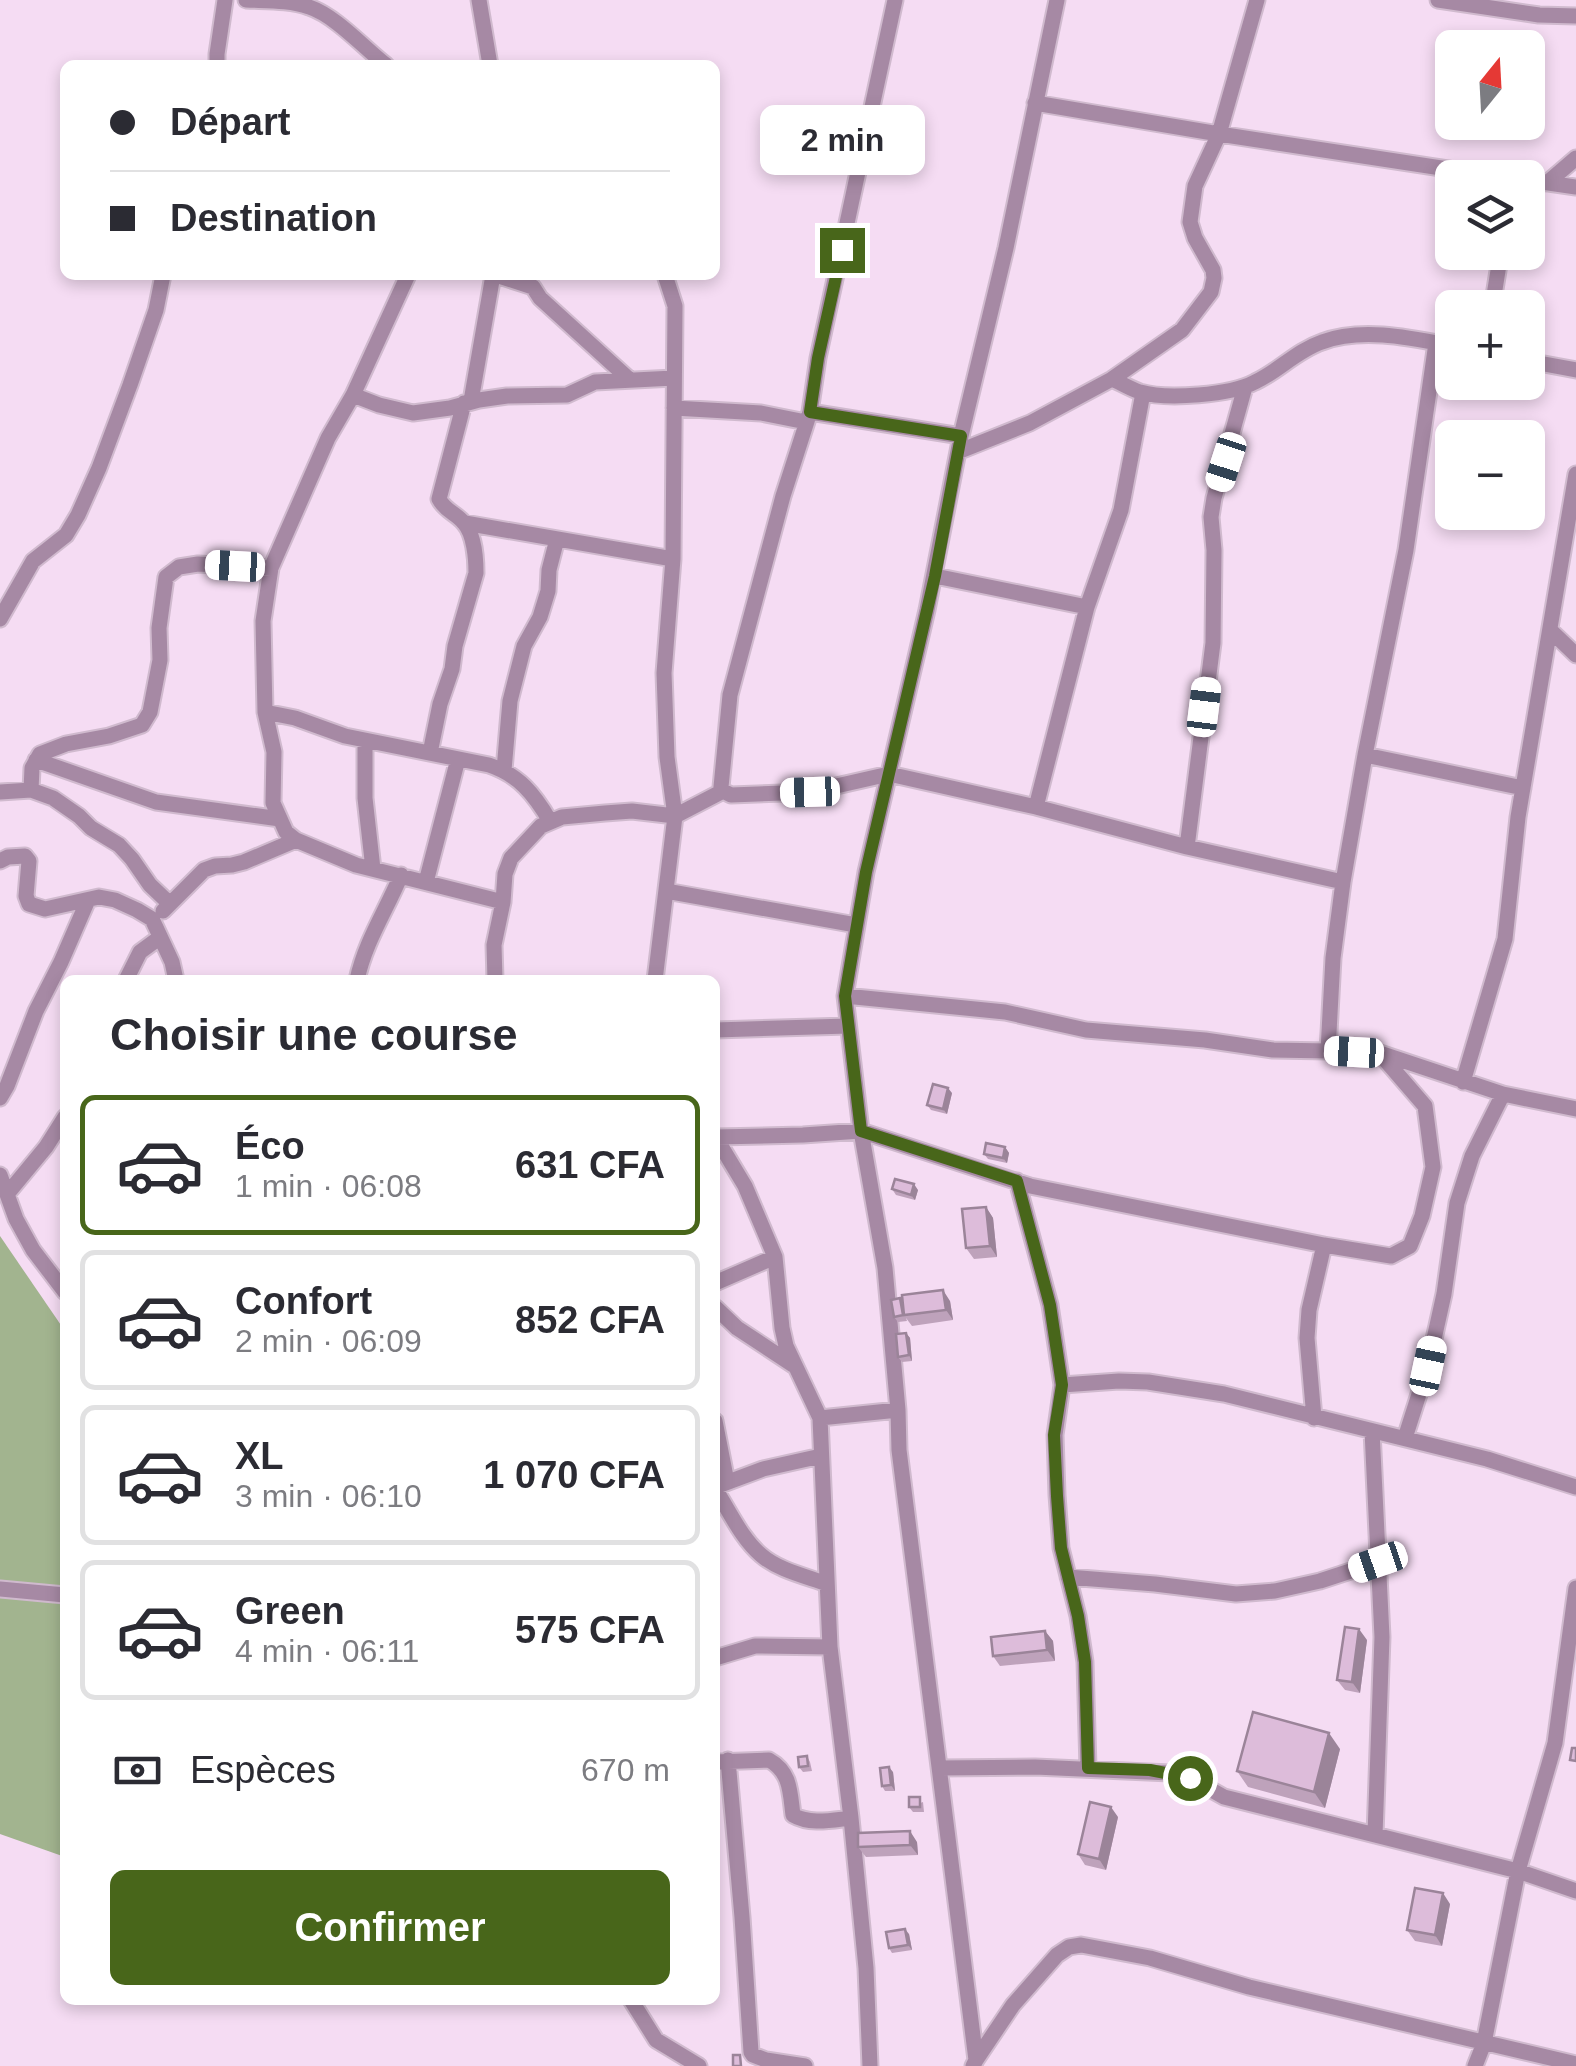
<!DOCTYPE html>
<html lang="fr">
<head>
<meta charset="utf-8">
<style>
	:root { --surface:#fff; --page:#f7f7f7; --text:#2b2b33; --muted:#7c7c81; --line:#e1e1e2; --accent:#48661a }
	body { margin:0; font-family:Arial,sans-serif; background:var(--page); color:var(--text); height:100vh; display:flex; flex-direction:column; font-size:38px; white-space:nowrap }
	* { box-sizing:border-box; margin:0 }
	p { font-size:32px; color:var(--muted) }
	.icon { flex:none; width:55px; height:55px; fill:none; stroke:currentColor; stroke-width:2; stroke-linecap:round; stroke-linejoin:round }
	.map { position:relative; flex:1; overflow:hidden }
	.sheet { position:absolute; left:60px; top:975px; width:660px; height:1030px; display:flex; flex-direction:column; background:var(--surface); border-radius:15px; box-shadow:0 5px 15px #0003 }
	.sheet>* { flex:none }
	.guide { position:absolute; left:60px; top:60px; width:660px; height:220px; border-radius:15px; box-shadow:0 5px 15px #0003; display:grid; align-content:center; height:220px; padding:0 50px; background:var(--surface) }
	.needle { width:65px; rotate:18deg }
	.tools { position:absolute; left:1435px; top:30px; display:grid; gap:20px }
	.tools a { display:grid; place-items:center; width:110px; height:110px; border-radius:15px; background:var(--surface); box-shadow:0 5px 15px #0003; font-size:50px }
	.end { position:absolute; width:45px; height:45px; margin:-22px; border:12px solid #48661a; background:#fff; box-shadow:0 0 0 5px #fff }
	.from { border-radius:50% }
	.bubble { position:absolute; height:70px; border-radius:15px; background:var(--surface); box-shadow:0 5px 15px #0003; font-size:32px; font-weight:700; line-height:70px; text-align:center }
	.car { position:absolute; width:30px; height:60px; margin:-30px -15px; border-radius:12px; box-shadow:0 0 8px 2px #0007; background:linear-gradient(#fff 24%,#345 0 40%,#fff 0 76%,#345 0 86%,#fff 0) }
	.guide b { display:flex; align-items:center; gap:35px; height:95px; font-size:38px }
	.guide b+b { border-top:2px solid var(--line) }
	.guide i { width:25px; height:25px; background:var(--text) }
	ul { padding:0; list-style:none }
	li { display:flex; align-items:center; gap:30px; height:140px; margin:0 20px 15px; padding:0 30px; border:5px solid var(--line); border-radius:15px }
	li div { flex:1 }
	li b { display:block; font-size:38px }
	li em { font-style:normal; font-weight:700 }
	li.current { border-color:var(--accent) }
	li>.icon { width:90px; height:90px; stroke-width:1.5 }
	h2 { padding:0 50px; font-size:45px; line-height:120px }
	.pay { display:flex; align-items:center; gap:25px; height:110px; padding:0 50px; font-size:38px }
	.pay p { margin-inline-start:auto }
	.primary-button { display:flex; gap:20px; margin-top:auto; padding:20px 50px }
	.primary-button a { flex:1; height:115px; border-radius:15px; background:var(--accent); color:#fff; font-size:40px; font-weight:700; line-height:115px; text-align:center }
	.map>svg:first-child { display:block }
</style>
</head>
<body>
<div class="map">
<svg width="1576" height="2066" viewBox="0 0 1576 2066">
	<rect width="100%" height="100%" fill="#f5dcf3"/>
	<path fill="#a2b48f" d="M0 1236 65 1331V1857L0 1834Z"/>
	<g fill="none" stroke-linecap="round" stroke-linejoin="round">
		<defs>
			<path id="minor" d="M246 0C266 1 290 0 309 7 336 16 364 48 386 65
				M479 0 490 65
				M1438 0 1539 15 1576 16
				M217 65V54L225 0
				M1035 103 1219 134 1507 178
				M1528 180 1576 187
				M1547 183 1576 158
				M408 275 353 395 328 438 271 568 263 621 265 712 274 752 273 803 286 832 296 840 356 865 503 902
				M496 275 533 287 540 298 630 380
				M1492 308 1501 252
				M1436 343 1406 550 1365 755 1343 882 1333 958 1328 1051 1380 1053 1503 1094 1576 1109
				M1528 361 1576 370
				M1112 379C1121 383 1131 389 1140 392 1167 400 1231 395 1255 382 1279 371 1296 351 1322 342 1362 327 1411 338 1452 346
				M353 395 379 405 413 413 450 408 479 400 507 396 567 395 595 382 674 378
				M471 401 493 275
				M674 408 761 413 806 422
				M810 412 961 436
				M960 451 1030 423 1112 379 1182 330 1211 292 1214 278 1213 270 1195 238 1190 222 1195 186 1219 134 1257 0
				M465 523 673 559
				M935 576 1087 607 1036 807
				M1087 607 1121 510 1143 393
				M0 619 33 561 66 535 78 515 99 468 130 385 156 310 163 275
				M1550 630 1576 655
				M265 712 295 718 345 736 489 765C519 775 534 794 550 821
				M365 741V798L373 869
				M430 753 440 704 452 669 455 646 476 573C476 558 474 534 464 523 456 513 445 511 439 499L464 403
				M1365 755 1523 788
				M36 760 156 802 280 819
				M504 770 510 701 524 646 540 617 548 591 549 570 557 539
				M31 790 32 768 40 754 66 744 109 736 142 725 150 712 160 660 159 628 166 577 179 567 198 564 271 568
				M723 791 721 787 730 695 783 496 810 412 818 358 895 0
				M0 792 31 790 53 798 79 816 91 828 119 845 132 859 150 885 170 904
				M1187 847 1213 643 1214 550 1211 517 1214 498 1245 387
				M0 861 8 857 25 856 29 861 26 896 29 904 45 909 99 897 115 900 137 910 152 919 172 962 176 980
				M426 882 458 759
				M666 891 856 925
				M163 911 204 870 215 866 232 865 244 862 296 840
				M126 980 140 952 159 938
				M357 980C365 942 386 911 401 875
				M495 980 494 945 503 902 505 874 511 858 541 826 562 817 605 813 632 811 675 816 723 791 731 795 810 792 889 774 1036 807 1187 847 1343 882
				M655 980 675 816 667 757 664 673 673 559 675 306 665 275
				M845 996 1005 1012 1086 1030 1205 1040 1273 1050 1328 1051
				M715 1030 848 1026
				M1463 1082 1505 939 1518 817 1576 474
				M0 1098 7 1086 36 1011 61 962 88 900
				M715 1136 745 1186 775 1257 782 1328 786 1346 820 1418 830 1647 851 1818 866 1968 870 2066
				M716 1137 803 1135 861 1131 1030 1186 1324 1245
				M0 1175 16 1219 33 1250 65 1292
				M1017 1181 1050 1305 1062 1385 1055 1435 1057 1495 1061 1548 1078 1616 1085 1662 1088 1768
				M8 1193 46 1147 65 1117
				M715 1283 775 1257
				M715 1307 737 1328 793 1365
				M1062 1385 1119 1381 1148 1382 1224 1394 1487 1459 1576 1487
				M820 1418 898 1410
				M1314 1418 1307 1338 1309 1310 1324 1245 1391 1256 1410 1246 1422 1216 1433 1167 1425 1106 1381 1055
				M715 1421 727 1482
				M1372 1431 1382 1637 1375 1835
				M1405 1438 1428 1366 1444 1294 1457 1203 1472 1156 1503 1094
				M715 1487 763 1469 821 1456
				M715 1489C729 1510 741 1538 761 1555 778 1570 805 1576 827 1584
				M1068 1577 1155 1584 1236 1594 1275 1591 1320 1581 1378 1562
				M0 1589 65 1595
				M715 1658 755 1646 830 1647
				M728 1760 742 1917 751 2052 753 2055 766 2060 805 2066
				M715 1762 769 1760C791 1772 790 1793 793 1815 810 1825 832 1820 851 1818
				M940 1768 1035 1767 1170 1773 1190 1778 1224 1797 1518 1871 1576 1891
				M631 2000 656 2040 699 2066
				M976 2060 1013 2005 1057 1955 1069 1947 1081 1945 1150 1958 1249 1987 1576 2064
				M973 2066 976 2060 899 1450 898 1410 885 1268 861 1131 845 996 866 872 927 610 961 436 1006 248 1057 0
				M1475 2066 1484 2043 1518 1871 1555 1743 1576 1588"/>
		</defs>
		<use href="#minor" stroke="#d0bace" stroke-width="19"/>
		<use href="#minor" stroke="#a689a4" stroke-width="15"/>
	</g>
	<path fill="#bea2bb" d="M952 1093 947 1114 931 1110 927 1105Z
		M1005 1147 1009 1153 1007 1163 988 1159 984 1154Z
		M892 1189 918 1190 915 1200 896 1195Z
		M986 1207 993 1218 997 1257 974 1259 966 1248Z
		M900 1298 902 1302 950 1301 953 1320 912 1326 906 1318 907 1321 898 1322 894 1317Z
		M906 1333 910 1338 912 1361 902 1362 898 1357Z
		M1045 1631 1053 1641 1055 1661 1000 1666 993 1656Z
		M1367 1640 1360 1693 1345 1690 1337 1680Z
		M1340 1749 1325 1808 1248 1787 1237 1771Z
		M807 1756 810 1762 812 1771 803 1772 799 1767Z
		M893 1772 895 1791H885L882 1786Z
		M923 1802 924 1812H913L909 1807Z
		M1118 1817 1106 1870 1085 1865 1078 1854Z
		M917 1842 918 1855 866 1857 858 1847Z
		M1450 1904 1442 1946 1415 1941 1407 1930Z
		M909 1934 912 1950 892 1953 889 1948Z"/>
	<path fill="#9b8499" d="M948 1088 952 1093 947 1114 943 1109Z
		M1005 1147 1009 1153 1007 1163 1003 1158Z
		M914 1184 918 1190 915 1200 911 1195Z
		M986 1207 993 1218 997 1257 990 1246Z
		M943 1290 950 1301 953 1320 946 1310Z
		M906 1333 910 1338 912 1361 909 1355Z
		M1359 1629 1367 1640 1360 1693 1352 1682Z
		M1045 1631 1053 1641 1055 1661 1047 1650Z
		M1329 1733 1340 1749 1325 1808 1314 1792Z
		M889 1767 893 1772 895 1791 891 1785Z
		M1111 1807 1118 1817 1106 1870 1099 1859Z
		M910 1831 917 1842 918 1855 910 1845Z
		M1443 1893 1450 1904 1442 1946 1435 1935Z
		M905 1929 909 1934 912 1950 908 1945Z"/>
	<path fill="#ddbcda" stroke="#9b8499" stroke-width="2.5" d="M933 1084 948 1088 943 1109 927 1105Z
		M986 1143 1005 1147 1003 1158 984 1154Z
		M895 1179 914 1184 911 1195 892 1189Z
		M986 1207 990 1246 966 1248 962 1209Z
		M943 1290 946 1310 904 1315 902 1295Z
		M900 1298 903 1315 894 1317 891 1300Z
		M906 1333 909 1355 898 1357 896 1334Z
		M1345 1627 1359 1629 1352 1682 1337 1680Z
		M1045 1631 1047 1650 993 1656 991 1637Z
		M1253 1712 1329 1733 1314 1792 1237 1771Z
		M1572 1748H1576V1761L1570 1760Z
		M807 1756 808 1766 799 1767 798 1757Z
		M889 1767 891 1785 882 1786 880 1768Z
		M909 1797H920V1807H909Z
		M1090 1802 1111 1807 1099 1859 1078 1854Z
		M910 1831V1845L858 1847V1833Z
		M1415 1888 1443 1893 1435 1935 1407 1930Z
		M905 1929 908 1945 889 1948 886 1932Z
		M733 2055H740L741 2066H733Z"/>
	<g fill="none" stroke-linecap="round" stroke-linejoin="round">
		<path stroke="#48661a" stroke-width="12" d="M842 250 818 358 810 412 961 436 935 576 866 872 845 996 861 1131 1017 1181 1050 1305 1062 1385 1054 1435 1057 1496 1061 1548 1078 1616 1085 1662 1088 1768 1150 1770 1190 1778"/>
	</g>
</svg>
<div class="tools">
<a><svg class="needle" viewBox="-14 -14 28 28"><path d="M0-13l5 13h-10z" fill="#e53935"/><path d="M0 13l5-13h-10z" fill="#7c7c81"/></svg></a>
<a><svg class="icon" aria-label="layers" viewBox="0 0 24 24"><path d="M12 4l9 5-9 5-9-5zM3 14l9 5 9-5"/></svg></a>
<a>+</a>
<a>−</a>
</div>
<i class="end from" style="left:1190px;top:1778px"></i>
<i class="end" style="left:842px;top:250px"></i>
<div class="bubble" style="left:760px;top:105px;width:165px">2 min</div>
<i class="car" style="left:1226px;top:462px;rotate:198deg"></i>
<i class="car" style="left:235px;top:566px;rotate:273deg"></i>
<i class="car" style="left:1204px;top:707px;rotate:7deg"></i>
<i class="car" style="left:810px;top:792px;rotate:268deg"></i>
<i class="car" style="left:1354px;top:1052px;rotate:273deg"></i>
<i class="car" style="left:1428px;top:1366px;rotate:12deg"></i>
<i class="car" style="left:1378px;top:1562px;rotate:251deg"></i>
<div class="guide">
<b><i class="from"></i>Départ</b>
<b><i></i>Destination</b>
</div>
<section class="sheet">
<h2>Choisir une course</h2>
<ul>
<li class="current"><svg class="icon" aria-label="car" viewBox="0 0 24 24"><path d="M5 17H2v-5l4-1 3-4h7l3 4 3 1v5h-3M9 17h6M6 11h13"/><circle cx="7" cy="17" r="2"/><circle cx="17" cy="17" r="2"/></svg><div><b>Éco</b><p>1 min · 06:08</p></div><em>631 CFA</em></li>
<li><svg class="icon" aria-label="car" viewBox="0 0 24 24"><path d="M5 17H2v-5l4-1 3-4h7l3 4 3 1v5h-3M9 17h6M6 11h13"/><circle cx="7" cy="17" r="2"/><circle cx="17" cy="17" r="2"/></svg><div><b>Confort</b><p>2 min · 06:09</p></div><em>852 CFA</em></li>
<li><svg class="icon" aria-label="car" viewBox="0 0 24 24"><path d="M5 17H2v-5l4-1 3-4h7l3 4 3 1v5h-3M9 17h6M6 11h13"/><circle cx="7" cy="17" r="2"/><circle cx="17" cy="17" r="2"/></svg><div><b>XL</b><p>3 min · 06:10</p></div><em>1 070 CFA</em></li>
<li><svg class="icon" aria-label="car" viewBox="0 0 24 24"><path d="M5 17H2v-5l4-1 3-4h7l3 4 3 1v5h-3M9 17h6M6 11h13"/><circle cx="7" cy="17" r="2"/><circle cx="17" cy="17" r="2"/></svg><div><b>Green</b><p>4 min · 06:11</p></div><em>575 CFA</em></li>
</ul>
<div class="pay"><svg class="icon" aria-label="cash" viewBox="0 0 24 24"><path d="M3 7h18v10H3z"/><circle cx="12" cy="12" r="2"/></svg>Espèces<p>670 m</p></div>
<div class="primary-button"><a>Confirmer</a></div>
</section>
</div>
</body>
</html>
